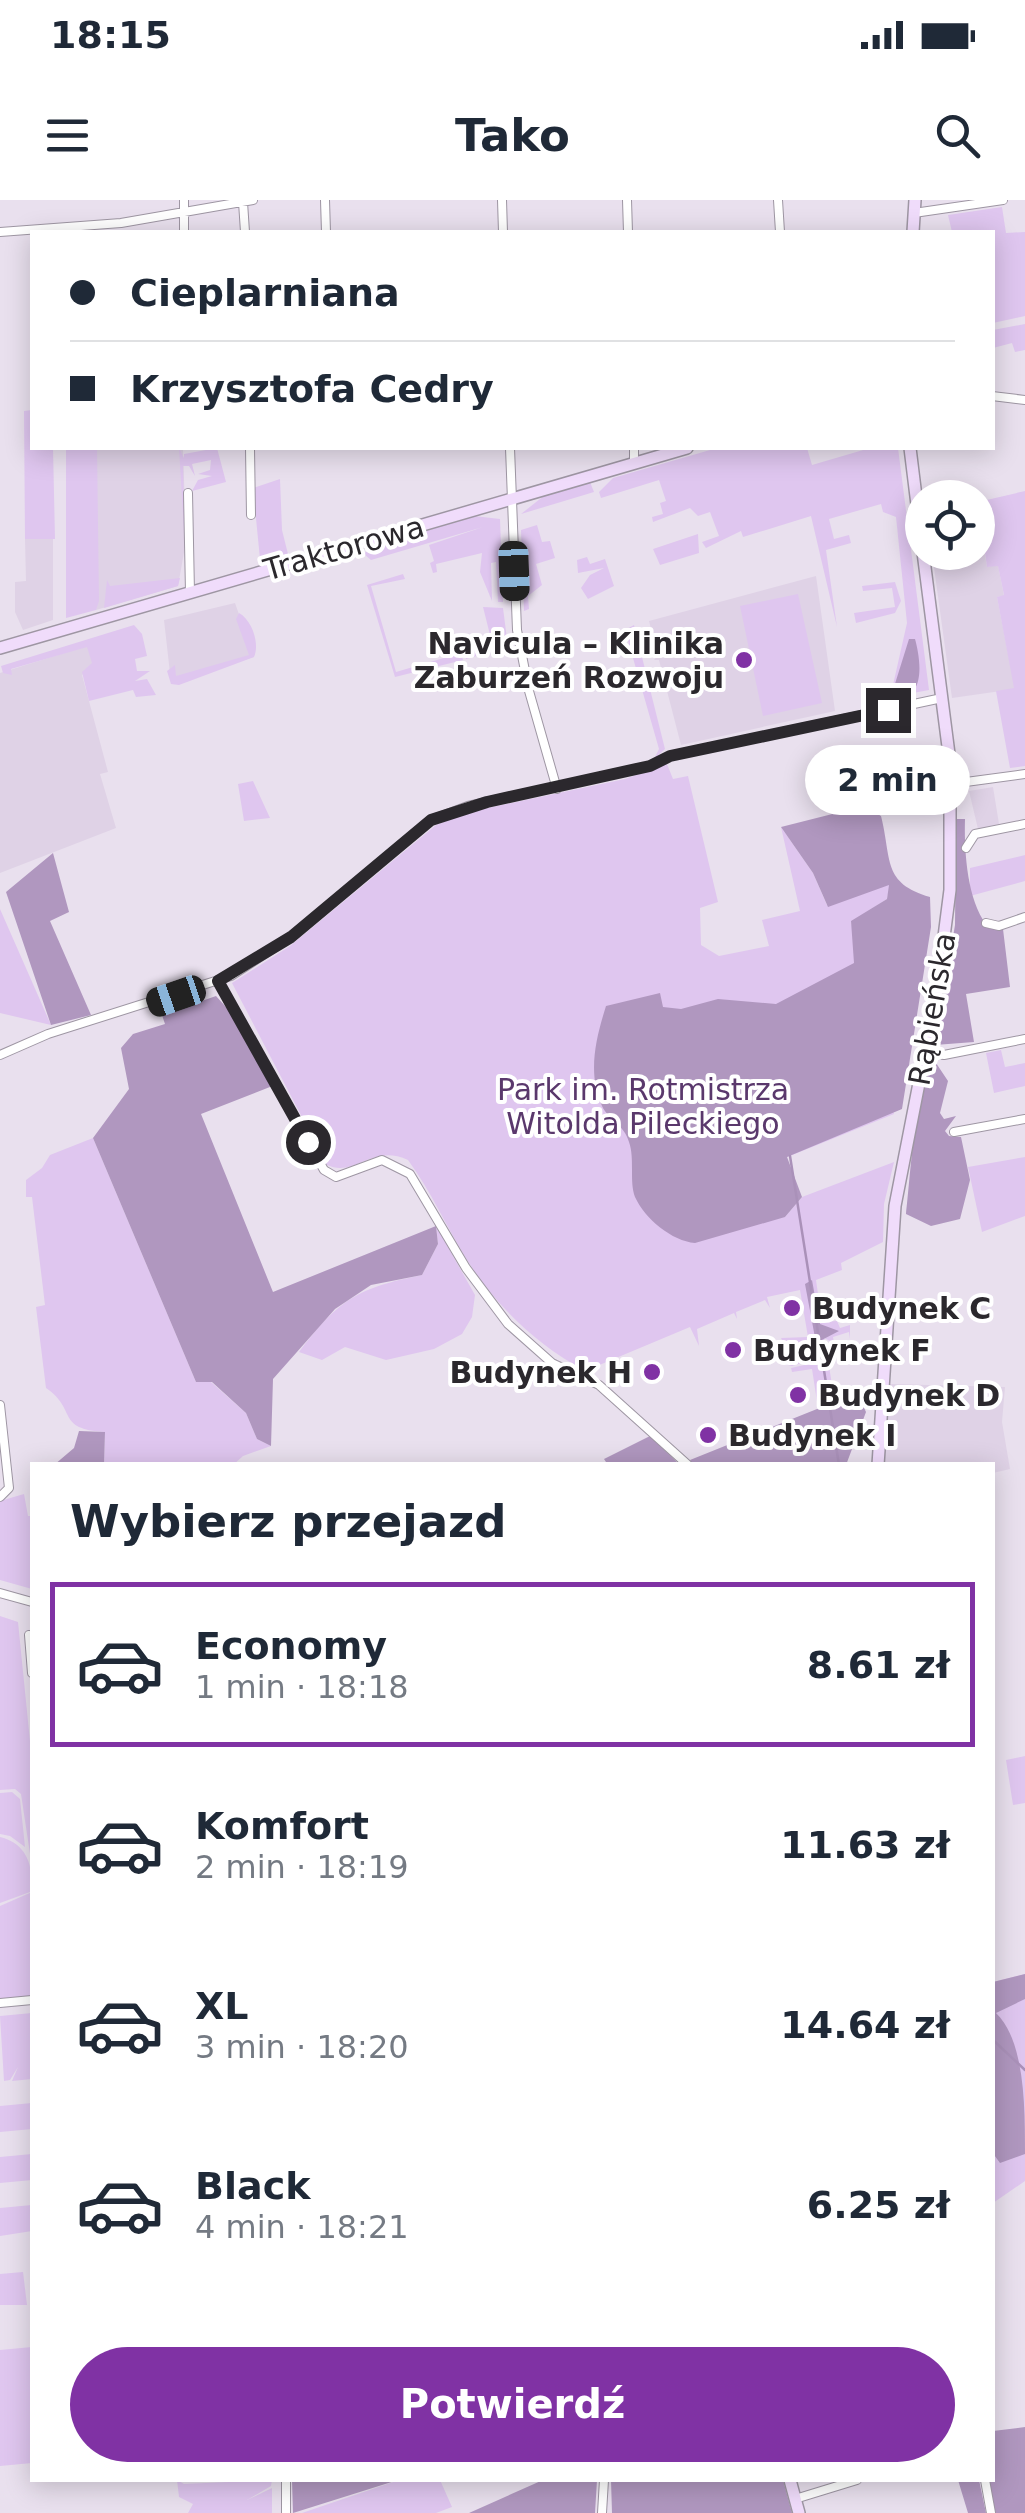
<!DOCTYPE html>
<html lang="pl">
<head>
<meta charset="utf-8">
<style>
	:root { --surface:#fff; --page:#f2f2f3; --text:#1f2937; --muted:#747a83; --line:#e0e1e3; --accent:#8032a4 }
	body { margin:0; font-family:"DejaVu Sans",sans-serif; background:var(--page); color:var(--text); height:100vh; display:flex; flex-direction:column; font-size:38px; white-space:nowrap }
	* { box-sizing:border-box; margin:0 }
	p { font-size:32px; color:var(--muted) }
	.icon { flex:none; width:55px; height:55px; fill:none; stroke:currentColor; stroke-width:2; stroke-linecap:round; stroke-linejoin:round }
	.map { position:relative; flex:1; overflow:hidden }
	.drawer { position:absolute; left:30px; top:1262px; width:965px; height:1020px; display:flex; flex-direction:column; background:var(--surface); border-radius:0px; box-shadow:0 5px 25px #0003 }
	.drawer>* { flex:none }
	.banner { position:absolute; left:30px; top:30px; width:965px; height:220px; border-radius:0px; box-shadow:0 5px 25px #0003; display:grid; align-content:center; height:220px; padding:0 40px; background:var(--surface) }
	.tools { position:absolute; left:905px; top:280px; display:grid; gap:20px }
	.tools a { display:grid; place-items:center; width:90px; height:90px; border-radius:50%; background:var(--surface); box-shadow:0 5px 25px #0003; font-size:50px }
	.end { position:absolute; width:45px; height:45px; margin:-22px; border:12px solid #2b282d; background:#fff; box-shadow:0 0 0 5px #fff }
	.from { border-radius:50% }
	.bubble { position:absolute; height:70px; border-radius:35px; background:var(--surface); box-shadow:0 5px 25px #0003; font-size:32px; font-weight:700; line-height:70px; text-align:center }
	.car { position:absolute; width:30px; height:60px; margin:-30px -15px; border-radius:12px; box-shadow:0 0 8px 2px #0007; background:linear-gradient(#222 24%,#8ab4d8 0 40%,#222 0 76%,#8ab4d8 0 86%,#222 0) }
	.banner b { display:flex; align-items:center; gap:35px; height:95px; font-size:38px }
	.banner b+b { border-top:2px solid var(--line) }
	.banner i { width:25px; height:25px; background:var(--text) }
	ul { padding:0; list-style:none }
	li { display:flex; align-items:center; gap:30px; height:165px; margin:0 20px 15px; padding:0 20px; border:5px solid transparent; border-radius:0px }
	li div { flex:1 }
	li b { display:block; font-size:38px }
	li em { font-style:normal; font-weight:700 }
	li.selected { border-color:var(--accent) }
	li>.icon { width:90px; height:90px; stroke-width:1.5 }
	h2 { padding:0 40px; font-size:45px; line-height:120px }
	.cta { display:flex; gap:20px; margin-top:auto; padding:20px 40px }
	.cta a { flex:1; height:115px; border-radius:60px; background:var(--accent); color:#fff; font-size:40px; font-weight:700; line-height:115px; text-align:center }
	.status { display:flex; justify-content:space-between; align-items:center; height:70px; padding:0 50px; background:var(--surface); direction:ltr }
	.status svg { height:28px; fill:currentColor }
	header { display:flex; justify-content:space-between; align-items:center; height:130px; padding:0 40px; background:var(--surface); font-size:45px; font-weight:700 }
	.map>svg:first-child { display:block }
</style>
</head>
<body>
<div class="status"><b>18:15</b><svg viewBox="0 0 49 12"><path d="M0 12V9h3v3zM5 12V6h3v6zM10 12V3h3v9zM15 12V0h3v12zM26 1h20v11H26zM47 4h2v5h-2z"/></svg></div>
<header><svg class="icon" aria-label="menu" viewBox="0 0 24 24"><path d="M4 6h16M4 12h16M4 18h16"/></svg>Tako<svg class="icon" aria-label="search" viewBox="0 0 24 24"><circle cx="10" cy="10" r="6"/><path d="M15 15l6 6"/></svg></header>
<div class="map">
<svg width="1025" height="2313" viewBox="0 0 1025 2313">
	<rect width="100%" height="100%" fill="#e9e0ee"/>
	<path fill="#dfd2e6" d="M97 248H183L186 341 178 386 96 410Z
		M978 311 987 367 998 365 1004 396 997 397 1015 489 952 498 932 353 978 352Z
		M25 339H53V420L23 430 15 412V382L26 381Z
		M816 376 835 511 681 545 659 460H654L658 455 649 421Z
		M235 403 254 457 171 482 164 420Z
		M90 445 93 464 82 475 108 572 100 574 116 628 0 673V473Z
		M993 587 999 624 978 629 969 591Z
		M890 1184 1005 1187 1002 1222 1010 1269 993 1273 992 1265H884Z"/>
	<path fill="#dfc6ef" d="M1002 7 1006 33 1025 32V116L993 123 992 32H952L948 15Z
		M1025 124V150L1015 152 1012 143 993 148V130Z
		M32 210V248H53L55 339H25L24 211Z
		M66 248H97L99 401 96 410 66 418Z
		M179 248 184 258V254L217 248 226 282 192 291 198 280 212 276 198 274 210 270 211 260 192 264 195 276 189 266H183L185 349Z
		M717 248H807L812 265 870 248H898L929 490 870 501 869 495 879 485H893L907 423 896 317 883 312 881 304 829 319 834 339 849 335 851 343 826 350 837 427 811 316 743 337 741 331 706 348 702 342 719 336 710 312 698 316 690 308 653 322 652 317 663 314 660 303 666 301 659 280 601 298 599 292 613 278Z
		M280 279 282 330 288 354 260 359 253 288Z
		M590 282 594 292 521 314 545 295Z
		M1025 291V566L1010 568 996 491 1014 488 997 397 1004 395 998 366 987 367 978 302Z
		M474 316 500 319 503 402H498L496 362 491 363 492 401 480 372 482 353 436 364 437 372 433 373 430 363 434 361 429 345 483 327 371 360 364 354 373 345Z
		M537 325 542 342 550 341 555 358 536 364 542 385 528 396 529 409 524 411 521 330Z
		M698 334 699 353 660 365 653 349Z
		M587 357 590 364 605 359 614 386 588 399 581 388 590 375 604 368 578 373 577 360Z
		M403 374 405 379 371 386 396 472 461 453 463 460 395 477 367 385Z
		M180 378 178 386 104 408 107 380 110 386Z
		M895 382 901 401 895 413 856 423 854 413 895 407 892 388 863 391 862 386Z
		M798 394 822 503 763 516 740 406Z
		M483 407 503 408 508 447 466 459 464 452 492 443Z
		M239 413C252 420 260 444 254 457L179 485 171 484 167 471 175 465 176 476 249 455 236 419Z
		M134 425 142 434 147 456 135 459 137 471H150L135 481 147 479 156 495 136 497 133 490 89 501 82 472 92 463 87 447 11 469 12 475 3 473 1 466Z
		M634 425 665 549 654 559 659 549 625 430Z
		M667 564 673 579 688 576 718 702 700 708 701 745 719 756 769 746 762 720 800 711 781 627 813 673 827 705 890 684 887 699 851 722 894 914 649 1013 785 1017 802 997 894 962 884 1004 883 1042 841 1063 842 1070 816 1080 822 1122 837 1121 840 1128 850 1125V1139L849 1132 833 1137 834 1143 824 1138 825 1144 783 1142 781 1138 808 1137 800 1090 767 1097 770 1108 765 1100 736 1112 737 1119 734 1113 697 1129 699 1146 690 1127 585 1171C536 1144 498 1108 467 1060 447 1028 431 991 408 960 372 943 355 978 327 965L232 783 290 746 436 625 469 612 625 579Z
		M253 581 270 618 244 621 238 584Z
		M1025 655V681L970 696V668Z
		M0 709 51 825 0 813Z
		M1001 850 1005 867 1025 863V886L994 893 986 853Z
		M93 938 196 1182H211L246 1213 257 1239 271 1246 243 1256 233 1265H104L105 1232C55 1229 78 1210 46 1188L36 1107 45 1105 32 997H26V980L42 968 50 955Z
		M1025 957V1016L982 1032 968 967Z
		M436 1026 475 1095 472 1117 462 1134 434 1149 386 1160 345 1147 322 1160 299 1152C339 1099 358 1088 422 1075L438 1044Z
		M845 1148 841 1152 851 1155 828 1160 833 1191 856 1186 857 1193 818 1208 812 1169 792 1172 791 1168 822 1161 827 1155 792 1166 784 1164 790 1163 789 1157 812 1160 813 1153Z
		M24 1294 28 1316H32V1389L0 1380V1301Z
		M0 1416 18 1422 32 1561V1667L21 1594 15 1589 0 1590Z
		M1025 1556V1603L1013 1605 1006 1560Z
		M12 1592 20 1599 25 1647 10 1636 0 1634V1593Z
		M0 1637C26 1643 35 1666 30 1692L0 1703Z
		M32 1692V1796L0 1799V1706Z
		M1025 1774V1981L993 2003V1782Z
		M32 1813V1879L12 1881 18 1867 10 1880 4 1881 0 1816Z
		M32 1903V1929L0 1932V1906Z
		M32 1954V1980L0 1983V1957Z
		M32 2005V2031L0 2036V2008Z
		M23 2072 27 2105H0V2074Z
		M32 2147V2263L0 2266V2150Z
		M177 2280 184 2284 272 2280 271 2286 247 2300 272 2288V2313H188L193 2304 179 2297Z
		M399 2280H440L452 2307 436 2313H302Z"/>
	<path fill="#b097bf" d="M909 439H915C919 453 923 478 914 490L875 496 883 485 894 487Z
		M864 606 881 616C892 660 882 683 930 697L931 727 902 909 787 957 802 997 785 1017 695 1043C672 1041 645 1019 635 997 629 981 635 959 629 942 624 924 609 921 602 906 587 873 596 838 606 806L660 793 663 807 681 809 718 799 776 804 854 763 851 721 887 699 889 685 828 707 813 673 781 627Z
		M956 619H965C964 651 967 705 990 729H1003L1010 787 966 794 974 842 935 845 955 725Z
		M53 653 69 712 50 721 91 815 51 825 6 692Z
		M216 796 234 816 275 885 201 914 273 1092 436 1026 438 1044 422 1075 371 1085 335 1109 273 1179 271 1246 257 1239 246 1213 212 1182H196L93 938 129 889 121 848 133 834 165 824 162 815Z
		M936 863 948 881 940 913 944 919 956 916 945 931 949 936 961 937 970 980 960 1019 931 1026 906 1014C910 984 915 878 936 863Z
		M812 1080 820 1124 839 1131 816 1143 805 1084Z
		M857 1193 866 1212 846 1265H693L690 1260Z
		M79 1231 105 1232 104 1265H54L74 1248Z
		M650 1236 680 1265H608L604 1259Z
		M1025 1774V1799L996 1813C1025 1841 1025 1907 1025 1954L1000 1963 992 1952 993 1782Z
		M1025 2227V2313H994L989 2280H992L993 2231Z
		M292 2280H398L293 2313Z
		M543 2280H597L595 2313H469Z
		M611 2280H783L792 2313H612Z
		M958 2280H979L986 2313H968Z"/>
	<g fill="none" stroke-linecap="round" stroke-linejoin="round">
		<path stroke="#aa91b9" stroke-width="2.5" d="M790 956 839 1265
			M992 1839 1025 1870"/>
		<defs>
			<path id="street" d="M184 0V32
				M325 0 326 32
				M502 0 503 32
				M627 0 628 32
				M778 0 780 32
				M243 2 245 32
				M914 13 1003 0
				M0 32 121 23 253 0
				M992 196 1025 200
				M250 248 251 315
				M510 248 517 430 529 491 557 589
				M634 248V263
				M188 293 190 392
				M951 584 1025 574
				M966 648 975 634 1025 624
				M986 723 999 726 1025 717
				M218 781 324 970 336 977 382 960 410 974 466 1068 508 1124 552 1163 599 1185 688 1265
				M925 852 944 855 1025 839
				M0 855 48 834 231 776 291 737 431 620 468 606 649 566 670 556 942 498
				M954 932 1025 919
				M0 1205 9 1288 0 1297
				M0 1393 32 1402
				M29 1435 32 1473
				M0 1803 32 1800
				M286 2280V2313
				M985 2280 991 2313
				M795 2299 857 2280
				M602 2313 604 2280"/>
			<path id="secondary" d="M913 32 915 0
				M910 248 922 345
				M0 448 687 248
				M878 1265 895 1006 937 791 950 690V562L923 352
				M790 2280 799 2313"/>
		</defs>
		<use href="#street" stroke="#9e96a3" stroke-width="10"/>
		<use href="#secondary" stroke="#9e96a3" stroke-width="14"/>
		<use href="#street" stroke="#fff" stroke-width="8"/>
		<use href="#secondary" stroke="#f0dcfb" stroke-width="11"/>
	</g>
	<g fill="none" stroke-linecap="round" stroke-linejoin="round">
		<path stroke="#2b282d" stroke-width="12" d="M308 942 218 781 291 737 431 620 487 602 650 566 670 556 888 510"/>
	</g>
	<g fill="#8032a4" stroke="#fff" stroke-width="4">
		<circle cx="744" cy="460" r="10"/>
		<circle cx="792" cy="1108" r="10"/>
		<circle cx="733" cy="1150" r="10"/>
		<circle cx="652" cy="1172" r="10"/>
		<circle cx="798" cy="1195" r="10"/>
		<circle cx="708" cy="1235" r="10"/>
	</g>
	<g text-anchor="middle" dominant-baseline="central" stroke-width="8" stroke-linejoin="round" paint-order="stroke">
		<g font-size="30" fill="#2b282d" stroke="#fff">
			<text transform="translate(344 348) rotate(-16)">Traktorowa</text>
			<text transform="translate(932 809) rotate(-80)">Rąbieńska</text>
		</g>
		<g font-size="30" font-weight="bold" fill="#2b282d" stroke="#fff" text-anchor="start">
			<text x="724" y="443" text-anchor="end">Navicula – Klinika<tspan x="724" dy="34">Zaburzeń Rozwoju</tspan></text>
			<text x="812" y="1108">Budynek C</text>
			<text x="753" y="1150">Budynek F</text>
			<text x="632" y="1172" text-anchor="end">Budynek H</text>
			<text x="818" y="1195">Budynek D</text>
			<text x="728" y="1235">Budynek I</text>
		</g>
		<g font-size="30" fill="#5a386c" stroke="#fff">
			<text x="643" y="889">Park im. Rotmistrza<tspan x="643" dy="34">Witolda Pileckiego</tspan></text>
		</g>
	</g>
</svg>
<div class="tools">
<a><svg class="icon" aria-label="locate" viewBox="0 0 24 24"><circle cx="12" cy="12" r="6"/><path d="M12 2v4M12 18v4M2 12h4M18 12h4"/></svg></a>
</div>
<i class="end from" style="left:308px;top:942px"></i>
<i class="end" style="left:888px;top:510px"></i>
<div class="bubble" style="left:805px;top:545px;width:165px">2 min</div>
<i class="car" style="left:514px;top:371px;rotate:178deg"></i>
<i class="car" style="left:176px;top:796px;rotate:251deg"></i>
<div class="banner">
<b><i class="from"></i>Cieplarniana</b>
<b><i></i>Krzysztofa Cedry</b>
</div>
<section class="drawer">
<h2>Wybierz przejazd</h2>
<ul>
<li class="selected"><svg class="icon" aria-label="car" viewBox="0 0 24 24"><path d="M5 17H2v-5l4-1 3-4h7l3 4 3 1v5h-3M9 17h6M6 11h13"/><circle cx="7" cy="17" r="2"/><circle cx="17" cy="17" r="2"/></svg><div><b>Economy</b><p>1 min · 18:18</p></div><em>8.61 zł</em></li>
<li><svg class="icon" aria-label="car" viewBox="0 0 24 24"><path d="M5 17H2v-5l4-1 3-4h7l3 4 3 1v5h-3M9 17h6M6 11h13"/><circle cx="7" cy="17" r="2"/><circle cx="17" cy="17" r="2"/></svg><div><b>Komfort</b><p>2 min · 18:19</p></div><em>11.63 zł</em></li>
<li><svg class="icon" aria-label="car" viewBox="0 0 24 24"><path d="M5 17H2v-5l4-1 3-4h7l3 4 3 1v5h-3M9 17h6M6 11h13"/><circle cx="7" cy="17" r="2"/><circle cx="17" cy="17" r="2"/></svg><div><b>XL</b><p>3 min · 18:20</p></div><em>14.64 zł</em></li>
<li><svg class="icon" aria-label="car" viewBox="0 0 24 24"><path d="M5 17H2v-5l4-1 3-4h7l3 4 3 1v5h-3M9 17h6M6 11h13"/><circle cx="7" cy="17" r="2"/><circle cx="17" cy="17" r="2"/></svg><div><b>Black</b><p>4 min · 18:21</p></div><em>6.25 zł</em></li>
</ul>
<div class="cta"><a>Potwierdź</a></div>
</section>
</div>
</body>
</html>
